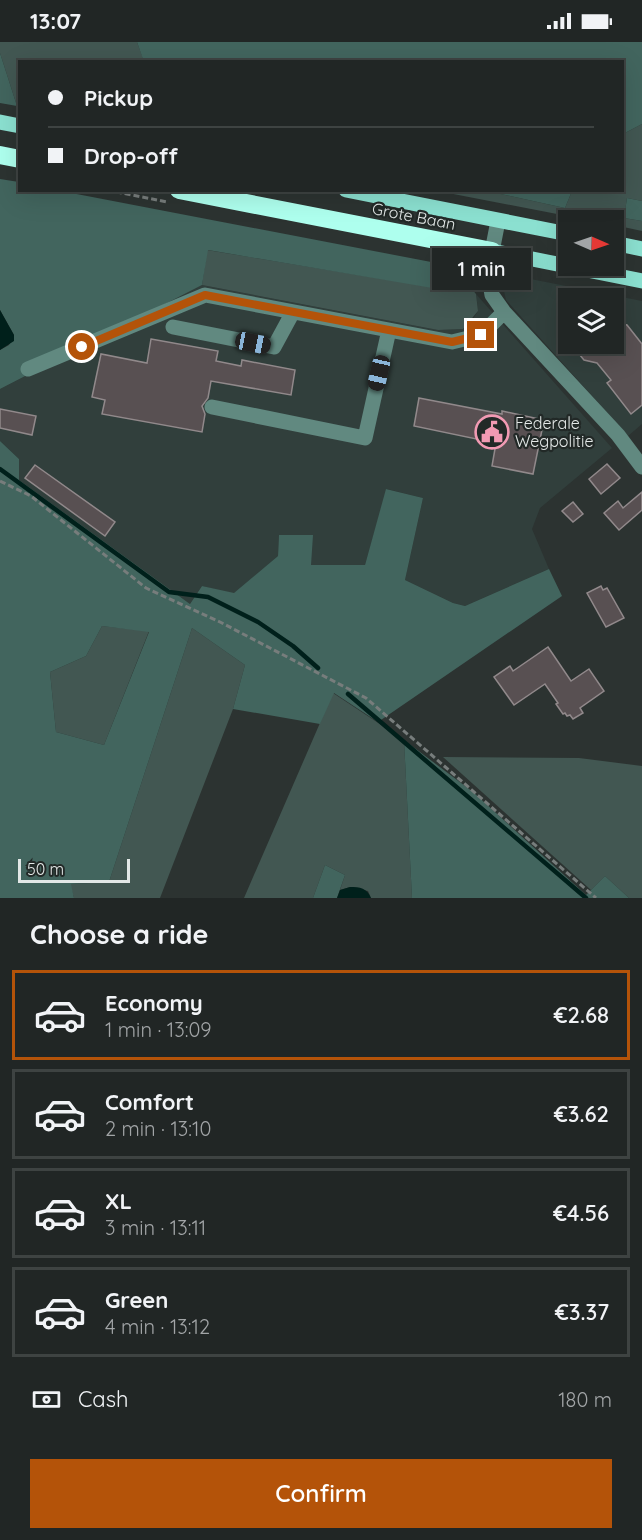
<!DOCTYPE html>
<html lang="en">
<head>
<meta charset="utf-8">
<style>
	:root { --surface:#212625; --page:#2d3232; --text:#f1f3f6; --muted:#a2a5a7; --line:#3e4342; --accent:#b45309 }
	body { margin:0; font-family:Quicksand,sans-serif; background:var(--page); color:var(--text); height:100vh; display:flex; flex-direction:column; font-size:22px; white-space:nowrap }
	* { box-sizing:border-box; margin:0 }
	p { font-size:20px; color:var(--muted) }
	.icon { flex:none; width:33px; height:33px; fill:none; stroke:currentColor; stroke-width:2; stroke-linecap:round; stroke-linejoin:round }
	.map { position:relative; height:856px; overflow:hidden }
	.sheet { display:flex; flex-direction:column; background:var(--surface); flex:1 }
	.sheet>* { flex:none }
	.guide { position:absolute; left:18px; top:18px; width:606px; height:132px; border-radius:0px; box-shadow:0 6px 24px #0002,0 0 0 2px var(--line); display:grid; align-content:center; height:132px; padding:0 30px; background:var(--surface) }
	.needle { width:39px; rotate:92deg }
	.buttons { position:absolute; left:558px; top:168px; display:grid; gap:12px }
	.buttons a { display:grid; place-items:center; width:66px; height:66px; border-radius:0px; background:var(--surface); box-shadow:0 6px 24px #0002,0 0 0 2px var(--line); font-size:30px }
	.scale { position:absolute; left:18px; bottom:15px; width:112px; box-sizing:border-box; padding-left:6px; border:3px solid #e3e8e7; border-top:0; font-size:16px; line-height:21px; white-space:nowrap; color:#e3e8e7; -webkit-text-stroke:4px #222927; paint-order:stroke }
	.end { position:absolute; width:27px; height:27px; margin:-14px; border:8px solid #b45309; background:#fff; box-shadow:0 0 0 3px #fff }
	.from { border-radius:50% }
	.bubble { position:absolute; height:42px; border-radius:0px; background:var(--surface); box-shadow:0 6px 24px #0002,0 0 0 2px var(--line); font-size:20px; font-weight:600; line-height:42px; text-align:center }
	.car { position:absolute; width:18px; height:36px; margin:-18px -9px; border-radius:8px; box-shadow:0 0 4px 2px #0007; background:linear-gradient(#222 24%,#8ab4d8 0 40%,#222 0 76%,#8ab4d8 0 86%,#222 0) }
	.guide b { display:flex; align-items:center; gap:21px; height:57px; font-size:22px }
	.guide b+b { border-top:2px solid var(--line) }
	.guide i { width:15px; height:15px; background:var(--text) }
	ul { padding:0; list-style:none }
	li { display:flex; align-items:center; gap:18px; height:90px; margin:0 12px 9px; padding:0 18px; border:3px solid var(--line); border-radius:0px }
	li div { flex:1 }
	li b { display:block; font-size:22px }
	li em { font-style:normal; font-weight:600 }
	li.current { border-color:var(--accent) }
	li>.icon { width:54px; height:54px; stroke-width:1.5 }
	h2 { padding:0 30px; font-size:27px; line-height:72px }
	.pay { display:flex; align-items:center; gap:15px; height:66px; padding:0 30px; font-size:22px }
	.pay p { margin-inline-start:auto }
	.cta { display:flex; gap:12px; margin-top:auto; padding:12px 30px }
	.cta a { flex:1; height:69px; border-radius:0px; background:var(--accent); color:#fff; font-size:24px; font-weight:600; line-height:69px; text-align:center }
	.status { display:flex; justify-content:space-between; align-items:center; height:42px; padding:0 30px; background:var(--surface); direction:ltr }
	.status svg { height:16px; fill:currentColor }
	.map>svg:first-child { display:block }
</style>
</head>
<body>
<div class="status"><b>13:07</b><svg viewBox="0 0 49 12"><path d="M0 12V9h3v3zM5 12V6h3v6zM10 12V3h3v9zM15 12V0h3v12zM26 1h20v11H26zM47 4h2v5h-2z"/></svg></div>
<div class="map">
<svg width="642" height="856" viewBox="0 0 642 856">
	<rect width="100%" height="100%" fill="#2c3331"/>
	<path fill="#313f3c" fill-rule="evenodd" d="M506 232 642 259V382L628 394 506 258 504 249ZM568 256H614V302H568Z
		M202 243 438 288 463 287 471 280 478 269 476 252 612 406 540 466 532 487 549 527 465 564 453 561 405 538 423 456 387 447 365 523H311L279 494 278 514 234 552 202 544 190 562 19 438V417L0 399V347Z"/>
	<path fill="#425752" d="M0 0H137L144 19 20 20 19 65 17 64 0 11Z
		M642 82V159L627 156 624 176 642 179V189L614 183V178H588L443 150V148L487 149 565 166 572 149 622 148 623 92Z
		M207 208 450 248 456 237 452 224 476 252 478 269 463 287 438 288 202 243Z
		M102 584 149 589 104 703 56 690 50 630 86 614Z
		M192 586 245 623 233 667 160 856H74L70 842 109 840Z
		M333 651 404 698 412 856H371L368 849 350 845 340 848 345 833 325 823 313 856H244Z
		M443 715 579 716 642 724V856H629L605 834 591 848Z"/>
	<path fill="#42655e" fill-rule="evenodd" d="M137 0H642V82L623 92 622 20H144Z
		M0 11 17 64 0 61Z
		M0 137 19 140 20 148 61 149 452 224 456 237 450 249 208 208 202 243 0 347V308L9 303 14 293 0 268Z
		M487 149H572L565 166Z
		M627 156 642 159V179L624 176Z
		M0 399 19 417V438L190 562 202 544 234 551 278 514 279 493H313L311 523H365L386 447 423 456 405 538 453 561 465 564 549 527 562 554 378 680 334 651 320 682 233 667 245 623 192 586 109 840 71 842 74 856H0ZM102 584 149 590 104 703 56 690 50 630 86 614Z
		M404 698 473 750 586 853 605 834 629 856H412Z
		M325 823 345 833 337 856H313Z"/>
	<path fill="#00201b" d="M0 268 14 293V299L0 308Z
		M350 845C360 845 367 846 371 856H337L340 848Z"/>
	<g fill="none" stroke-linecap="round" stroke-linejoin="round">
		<path stroke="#00201b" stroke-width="4.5" d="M0 427 169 550 208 555 258 580 293 604 318 626
			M348 652 586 856"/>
	</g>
	<path fill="#585052" stroke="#91898b" stroke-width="1.5" d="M614 280 627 283 642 302V363L631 372 607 341 611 338 597 321 584 318 571 302H614Z
		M151 297 218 309 216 319 241 324 242 318 295 328 291 353 211 339 208 356 202 364 205 372 202 390 102 372 105 358 92 355 101 312 147 321Z
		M419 356 502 372V369L544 378 533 432 492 424 496 401 414 384Z
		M0 367 36 374 32 393 0 386Z
		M607 422 620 436 601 452 589 437Z
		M35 423 115 480 105 494 25 436Z
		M642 450V468L619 488 604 471 618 459 623 466Z
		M573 460 583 472 573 480 562 469Z
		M601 544 603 548 607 546 624 576 606 585 587 551Z
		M548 605 571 639 589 627 604 649 580 666 583 671 573 677 570 673 567 674 565 671 563 672 556 662 558 661 545 642 514 663 494 635 510 624 513 629Z"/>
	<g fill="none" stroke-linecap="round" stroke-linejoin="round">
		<path stroke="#777d7c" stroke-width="3" stroke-dasharray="6 3" stroke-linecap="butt" d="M107 148 167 160
			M0 439 31 454 146 546 220 580 366 656 596 856"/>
		<path stroke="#618980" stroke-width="15" d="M498 179 488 230 492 253 504 270 618 393 642 425
			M173 285 274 305 293 270
			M28 327 205 253 452 300 481 293 504 270
			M212 365 365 396 389 288"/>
		<path stroke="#8be0d0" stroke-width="15" d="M0 80 20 84
			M346 148 568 192
			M614 201 642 207
			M492 209 642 239"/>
		<path stroke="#aeffee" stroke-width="18" d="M0 113 20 117
			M179 148 492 209"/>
	</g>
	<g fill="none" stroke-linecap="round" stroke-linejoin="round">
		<path stroke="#b45309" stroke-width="8" d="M82 305 205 253 452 300 481 293"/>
	</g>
	<defs>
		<symbol id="civic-ring" viewBox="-11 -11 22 22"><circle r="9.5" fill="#222927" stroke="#f19ab3" stroke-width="1.5"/><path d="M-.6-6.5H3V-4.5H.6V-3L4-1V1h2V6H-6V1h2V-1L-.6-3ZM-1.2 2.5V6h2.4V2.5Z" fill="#f19ab3"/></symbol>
	</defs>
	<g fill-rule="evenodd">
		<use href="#civic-ring" x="473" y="371" width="38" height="38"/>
	</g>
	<g text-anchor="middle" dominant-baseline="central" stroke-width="4.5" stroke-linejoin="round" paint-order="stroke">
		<g font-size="16" fill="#e3e8e7" stroke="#222927">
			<text transform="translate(414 174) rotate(11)">Grote Baan</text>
		</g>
		<g font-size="16" fill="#e3e8e7" stroke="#222927" text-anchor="start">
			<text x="515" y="381">Federale<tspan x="515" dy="18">Wegpolitie</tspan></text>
		</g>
	</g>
</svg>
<div class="buttons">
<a><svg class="needle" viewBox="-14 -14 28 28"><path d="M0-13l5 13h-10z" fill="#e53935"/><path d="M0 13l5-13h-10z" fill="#a2a5a7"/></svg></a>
<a><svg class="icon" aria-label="layers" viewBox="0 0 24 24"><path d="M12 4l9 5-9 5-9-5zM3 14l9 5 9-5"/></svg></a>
</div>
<div class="scale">50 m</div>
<i class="end from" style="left:82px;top:305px"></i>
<i class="end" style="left:481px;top:293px"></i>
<div class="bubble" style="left:432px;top:206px;width:99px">1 min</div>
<i class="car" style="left:253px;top:301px;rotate:101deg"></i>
<i class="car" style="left:379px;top:331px;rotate:193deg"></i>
<div class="guide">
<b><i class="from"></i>Pickup</b>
<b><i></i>Drop-off</b>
</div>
</div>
<section class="sheet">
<h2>Choose a ride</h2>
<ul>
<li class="current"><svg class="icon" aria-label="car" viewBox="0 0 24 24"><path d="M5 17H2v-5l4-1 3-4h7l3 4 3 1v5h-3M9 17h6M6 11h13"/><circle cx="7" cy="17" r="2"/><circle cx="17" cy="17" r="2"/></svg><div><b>Economy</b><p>1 min · 13:09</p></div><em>€2.68</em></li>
<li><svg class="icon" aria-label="car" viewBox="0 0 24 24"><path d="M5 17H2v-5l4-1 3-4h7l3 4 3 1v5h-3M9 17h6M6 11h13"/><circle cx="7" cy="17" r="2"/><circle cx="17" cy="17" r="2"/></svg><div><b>Comfort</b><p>2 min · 13:10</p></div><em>€3.62</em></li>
<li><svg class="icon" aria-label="car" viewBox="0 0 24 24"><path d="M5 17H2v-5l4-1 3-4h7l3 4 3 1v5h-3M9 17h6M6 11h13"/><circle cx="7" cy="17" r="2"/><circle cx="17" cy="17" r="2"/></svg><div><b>XL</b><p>3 min · 13:11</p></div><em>€4.56</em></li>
<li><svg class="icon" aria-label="car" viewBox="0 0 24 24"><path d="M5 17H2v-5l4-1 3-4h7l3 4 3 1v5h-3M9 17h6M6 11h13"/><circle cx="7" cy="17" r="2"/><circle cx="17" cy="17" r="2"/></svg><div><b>Green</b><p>4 min · 13:12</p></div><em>€3.37</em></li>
</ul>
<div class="pay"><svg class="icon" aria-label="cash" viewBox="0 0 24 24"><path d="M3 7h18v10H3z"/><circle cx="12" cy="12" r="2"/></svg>Cash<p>180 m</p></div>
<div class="cta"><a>Confirm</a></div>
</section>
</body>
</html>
